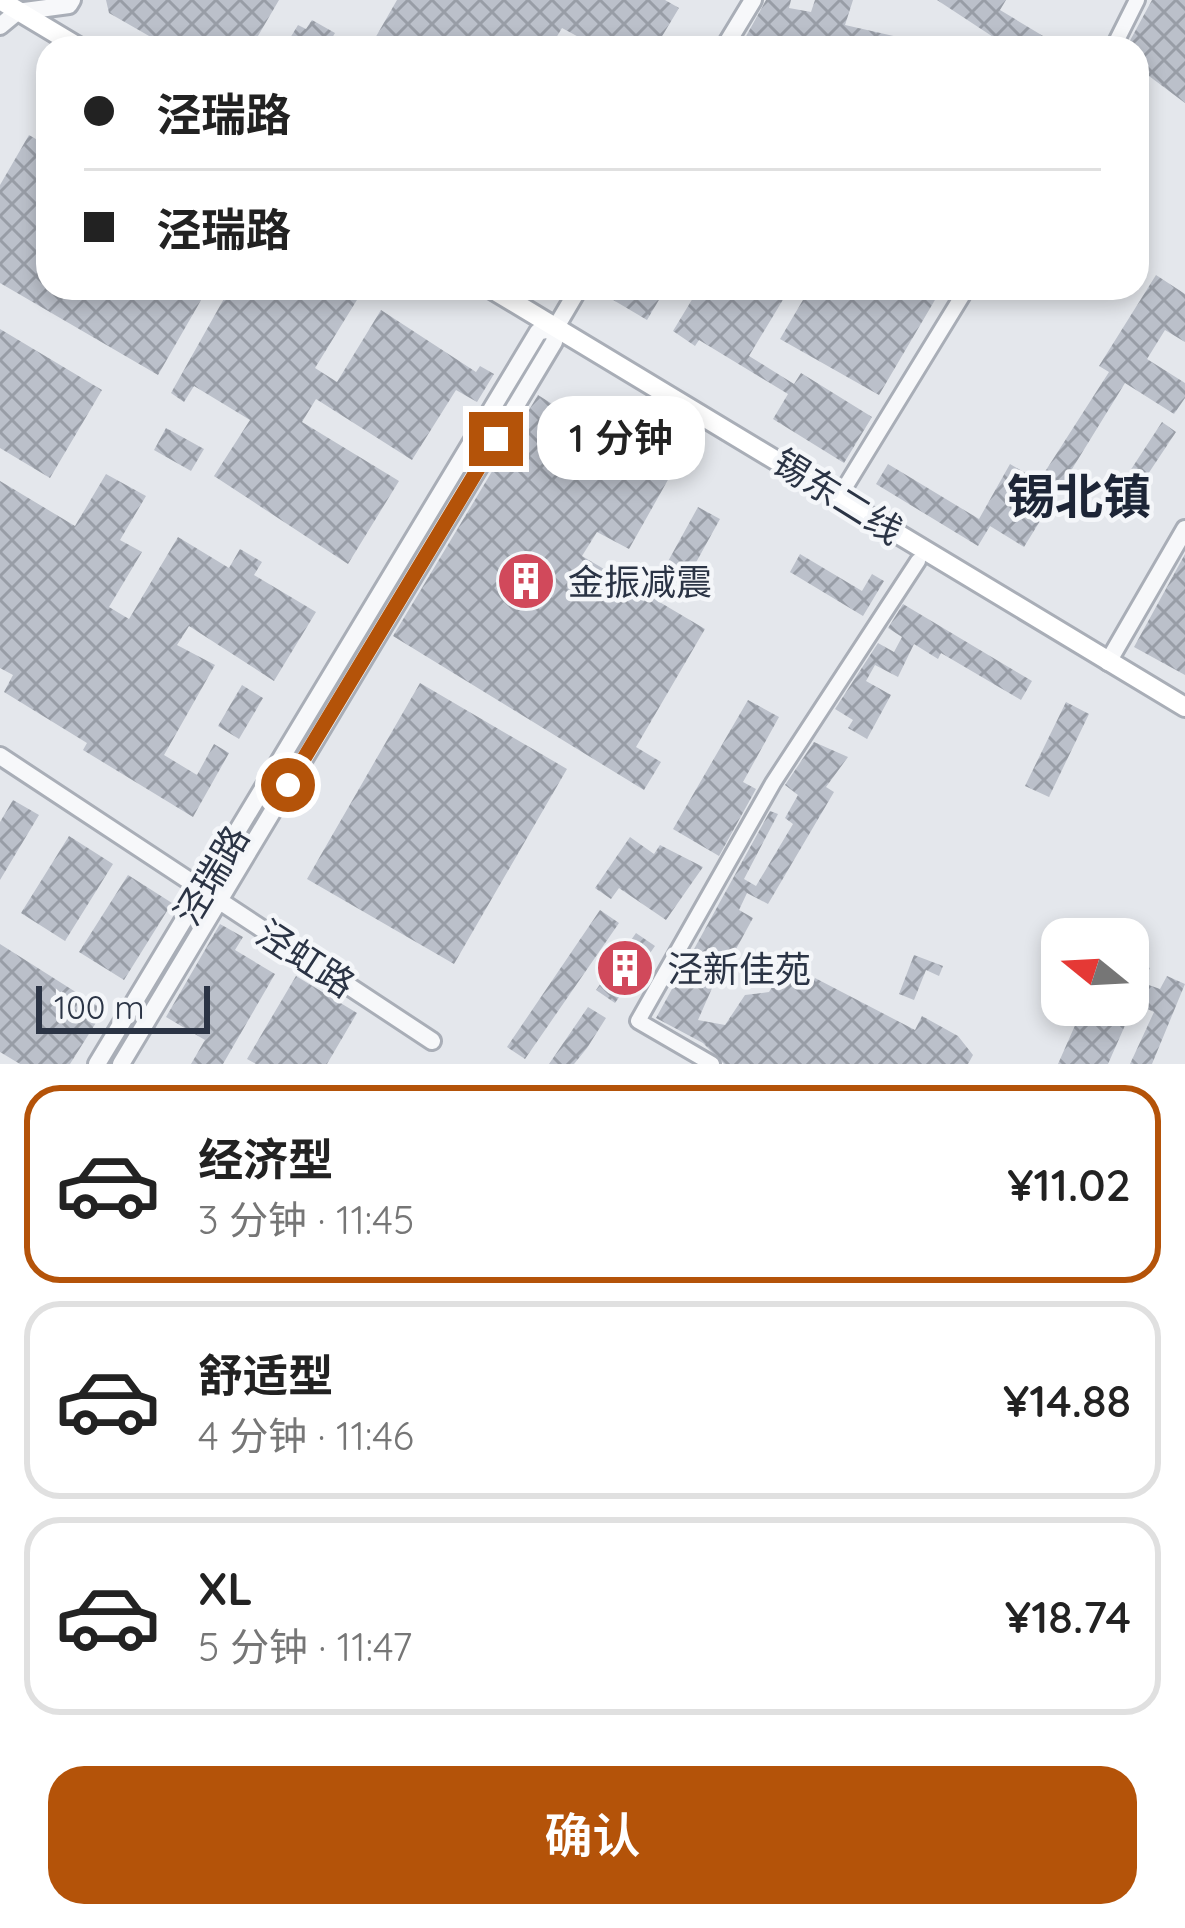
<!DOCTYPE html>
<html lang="zh">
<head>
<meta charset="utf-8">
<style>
	:root { --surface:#fff; --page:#f2f2f2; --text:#222; --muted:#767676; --line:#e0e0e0; --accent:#b45309 }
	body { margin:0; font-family:Quicksand,"Noto Sans SC",sans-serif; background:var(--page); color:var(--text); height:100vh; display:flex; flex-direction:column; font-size:45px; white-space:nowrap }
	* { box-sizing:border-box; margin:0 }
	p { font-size:39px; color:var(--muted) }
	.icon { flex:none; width:66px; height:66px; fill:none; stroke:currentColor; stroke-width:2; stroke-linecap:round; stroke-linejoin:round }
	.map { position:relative; height:1064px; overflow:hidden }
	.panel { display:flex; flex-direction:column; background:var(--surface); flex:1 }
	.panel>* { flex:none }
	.guide { position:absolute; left:36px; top:36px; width:1113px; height:264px; border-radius:36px; box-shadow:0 6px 18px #0003; display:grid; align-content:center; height:264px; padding:0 48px; background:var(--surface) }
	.needle { width:78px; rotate:288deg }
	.controls { position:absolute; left:1041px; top:918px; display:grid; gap:24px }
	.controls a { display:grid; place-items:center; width:108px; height:108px; border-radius:24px; background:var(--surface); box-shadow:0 6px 18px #0003; font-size:60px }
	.scale { position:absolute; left:36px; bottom:30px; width:174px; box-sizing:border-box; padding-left:12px; border:6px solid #2b3445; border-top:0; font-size:33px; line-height:42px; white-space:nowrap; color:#2b3445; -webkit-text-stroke:9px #f4f6f9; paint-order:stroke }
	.end { position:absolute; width:54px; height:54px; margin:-27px; border:15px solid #b45309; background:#fff; box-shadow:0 0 0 6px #fff }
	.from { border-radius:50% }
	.bubble { position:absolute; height:84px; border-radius:36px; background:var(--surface); box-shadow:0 6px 18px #0003; font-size:39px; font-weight:600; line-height:84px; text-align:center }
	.guide b { display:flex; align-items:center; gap:42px; height:114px; font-size:45px }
	.guide b+b { border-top:3px solid var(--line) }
	.guide i { width:30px; height:30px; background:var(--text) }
	ul { padding:21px 0 0; list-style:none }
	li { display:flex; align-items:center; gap:36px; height:198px; margin:0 24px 18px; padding:0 24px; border:6px solid var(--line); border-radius:36px }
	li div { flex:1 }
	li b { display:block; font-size:45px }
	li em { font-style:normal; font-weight:600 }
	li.active { border-color:var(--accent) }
	li>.icon { width:108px; height:108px; stroke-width:1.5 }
	.primary-button { display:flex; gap:24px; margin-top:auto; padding:24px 48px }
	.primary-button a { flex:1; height:138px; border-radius:36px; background:var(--accent); color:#fff; font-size:48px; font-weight:600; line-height:138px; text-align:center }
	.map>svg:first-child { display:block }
</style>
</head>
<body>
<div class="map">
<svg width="1185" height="1064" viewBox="0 0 1185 1064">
	<defs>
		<pattern id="building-cross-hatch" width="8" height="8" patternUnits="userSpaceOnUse" patternTransform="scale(3)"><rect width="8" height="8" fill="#bbc0ca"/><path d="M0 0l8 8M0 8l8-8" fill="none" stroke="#989da6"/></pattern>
	</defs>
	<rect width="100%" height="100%" fill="#e4e7ec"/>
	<path fill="url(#building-cross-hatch)" d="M106 0H279L251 48H170L109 13Z
		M397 0H665L679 8 655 48H582L586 41 562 28 550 48H386L374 40Z
		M766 0H791L789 8 811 12 815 0H853L845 25 898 37 895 48H778L744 40Z
		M937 0H1006L1000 10 1063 48H1010Z
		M1152 0H1185V103L1137 67V48H1126Z
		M312 20 335 33 326 48H284L298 25 306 29Z
		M29 135 48 146V288H208L158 375 0 283V185Z
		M1156 275 1185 294V342L1165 330 1147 359 1185 383V398L1174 414 1125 383 1024 547 990 526 978 546 876 484 888 464 979 519 1010 464 1039 481 1109 372 1099 366Z
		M230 288H348L360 295 315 368 337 382 381 310 476 372 480 366 494 374 477 402 456 390 412 460 316 399 302 422 399 481 348 564 214 476 250 420 194 386 184 402 171 393Z
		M593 288H666L647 320Z
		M699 288H790L749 356 794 384 801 373 872 417 844 463 773 419 788 394 699 340 695 346 673 331Z
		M810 288H942L879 395 780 339Z
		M0 329 102 390 50 478 0 448Z
		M538 395 669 478 629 549 597 532 582 556 705 629 636 747 661 762 644 790 393 636Z
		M1162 422 1176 432 1142 483 1128 474Z
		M166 428 204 449 191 471 154 450Z
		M106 474 146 496 120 540 142 552 109 607 129 619 178 537 229 568 240 549 262 562 254 575 316 612 274 681 189 626 177 645 215 665 164 755 197 775 214 744 229 753 193 817 83 750 87 743 4 692 13 675 0 668V481L75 526Z
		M698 507 720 519 683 586 661 574Z
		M800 554 862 591 872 574 884 581 863 616 790 572Z
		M1185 554V675L1134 647Z
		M903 604 1032 681 1021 700 941 653 938 659 914 644 898 677 875 665 866 681 891 695 867 739 848 728 853 720 835 709 878 643 894 652 902 637 888 628Z
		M420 683 567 769 454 964 307 879Z
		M242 685 263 698 239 739 218 726Z
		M748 700 779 717 743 782 756 789 719 856 673 829Z
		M1066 702 1089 714 1049 797 1025 786Z
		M814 742 848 757 826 787 834 792 768 904 747 893 739 910 753 918 730 960 736 963 726 982 717 977 698 1020 725 1025 745 995 769 992 784 968 811 984 815 978 915 1030 922 1016 958 1036 973 1055 968 1064H724L703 1043 656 1018 770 811 778 814 744 879 756 886 793 824 785 818 798 795 785 785Z
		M13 800 39 815 0 880V822Z
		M69 836 113 864 65 941 21 913Z
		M630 837 654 854 660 845 703 867 666 920 619 888 611 899 595 888Z
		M128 875 172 903 124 980 79 952Z
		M600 910 619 923 525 1059 507 1047Z
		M220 924 243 937 235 950 275 974 223 1064H191L205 1040 166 1017Z
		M636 933 655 946 615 1003 596 990Z
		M0 944 104 1010 70 1064H20L0 1052Z
		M914 955 943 966 939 976 926 970 914 1000 899 994Z
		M1128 958 1150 968 1143 983 1160 989 1167 976 1185 984 1152 1064H1130L1154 1012 1128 1000Z
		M296 976 357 1013 327 1064H256L247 1059Z
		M1084 1005H1134L1108 1064H1058Z
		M588 1007 606 1018 587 1048 574 1064H549Z"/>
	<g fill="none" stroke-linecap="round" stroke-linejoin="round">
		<defs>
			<path id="minor" d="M1113 48 1137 0
				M839 497 967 288
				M712 1064 638 1021 773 783 918 561"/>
			<path id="tertiary" d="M0 26 17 12 69 5 72 0
				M724 48 753 0
				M1108 662 1185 529
				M0 756 432 1041
				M97 1064 538 332 556 327
				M121 1064 554 342 556 327 579 288"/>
			<path id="secondary" d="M0 0 80 48
				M490 288 1185 707"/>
		</defs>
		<use href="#minor" stroke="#a9aeb7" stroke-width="20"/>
		<use href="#tertiary" stroke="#a9aeb7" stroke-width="22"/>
		<use href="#secondary" stroke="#a9aeb7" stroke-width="24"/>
		<use href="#minor" stroke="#f7f8fa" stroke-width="14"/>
		<use href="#tertiary" stroke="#f7f8fa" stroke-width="16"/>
		<use href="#secondary" stroke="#fff" stroke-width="18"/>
	</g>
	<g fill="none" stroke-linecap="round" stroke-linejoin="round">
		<path stroke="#b45309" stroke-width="15" d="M288 785 496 439"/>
	</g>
	<defs>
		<symbol id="building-disc" viewBox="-11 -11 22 22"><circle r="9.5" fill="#d1495b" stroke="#f4f6f9"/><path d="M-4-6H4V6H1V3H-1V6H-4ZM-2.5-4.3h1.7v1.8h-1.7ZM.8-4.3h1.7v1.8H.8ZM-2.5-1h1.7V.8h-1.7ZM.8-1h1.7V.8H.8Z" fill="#fff"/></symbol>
	</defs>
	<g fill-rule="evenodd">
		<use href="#building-disc" x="493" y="548" width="66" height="66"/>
		<use href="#building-disc" x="592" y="935" width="66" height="66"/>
	</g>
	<g text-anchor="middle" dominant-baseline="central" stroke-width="9" stroke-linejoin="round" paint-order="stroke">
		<g font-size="36" fill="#2b3445" stroke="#f4f6f9">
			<text transform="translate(838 496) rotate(32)">锡东二线</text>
			<text transform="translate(211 875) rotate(-59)">泾瑞路</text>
			<text transform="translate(306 958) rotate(33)">泾虹路</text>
		</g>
		<g font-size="36" fill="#2b3445" stroke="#f4f6f9" text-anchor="start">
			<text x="568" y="581">金振减震</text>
			<text x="667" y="968">泾新佳苑</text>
		</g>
		<g font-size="48" font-weight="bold" fill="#1d2536" stroke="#f4f6f9">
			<text x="1079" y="496">锡北镇</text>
		</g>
	</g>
</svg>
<div class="controls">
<a><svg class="needle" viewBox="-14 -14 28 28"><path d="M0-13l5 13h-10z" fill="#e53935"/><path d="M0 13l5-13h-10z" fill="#767676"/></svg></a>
</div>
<div class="scale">100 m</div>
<i class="end from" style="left:288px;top:785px"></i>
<i class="end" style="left:496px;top:439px"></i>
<div class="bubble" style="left:537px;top:396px;width:168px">1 分钟</div>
<div class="guide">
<b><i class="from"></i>泾瑞路</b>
<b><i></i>泾瑞路</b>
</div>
</div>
<section class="panel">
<ul>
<li class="active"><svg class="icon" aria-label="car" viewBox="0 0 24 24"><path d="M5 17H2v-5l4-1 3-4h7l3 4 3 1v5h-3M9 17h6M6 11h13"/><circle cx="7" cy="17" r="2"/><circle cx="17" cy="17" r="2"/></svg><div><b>经济型</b><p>3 分钟 · 11:45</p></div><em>¥11.02</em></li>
<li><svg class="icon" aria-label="car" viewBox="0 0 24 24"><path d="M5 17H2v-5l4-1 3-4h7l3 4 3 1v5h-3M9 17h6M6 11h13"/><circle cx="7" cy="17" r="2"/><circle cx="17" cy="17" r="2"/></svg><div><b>舒适型</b><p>4 分钟 · 11:46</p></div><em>¥14.88</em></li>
<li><svg class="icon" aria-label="car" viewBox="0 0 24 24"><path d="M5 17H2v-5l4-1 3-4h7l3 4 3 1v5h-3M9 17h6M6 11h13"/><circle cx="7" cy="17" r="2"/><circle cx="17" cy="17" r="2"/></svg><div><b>XL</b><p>5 分钟 · 11:47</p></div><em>¥18.74</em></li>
</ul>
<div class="primary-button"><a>确认</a></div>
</section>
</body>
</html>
